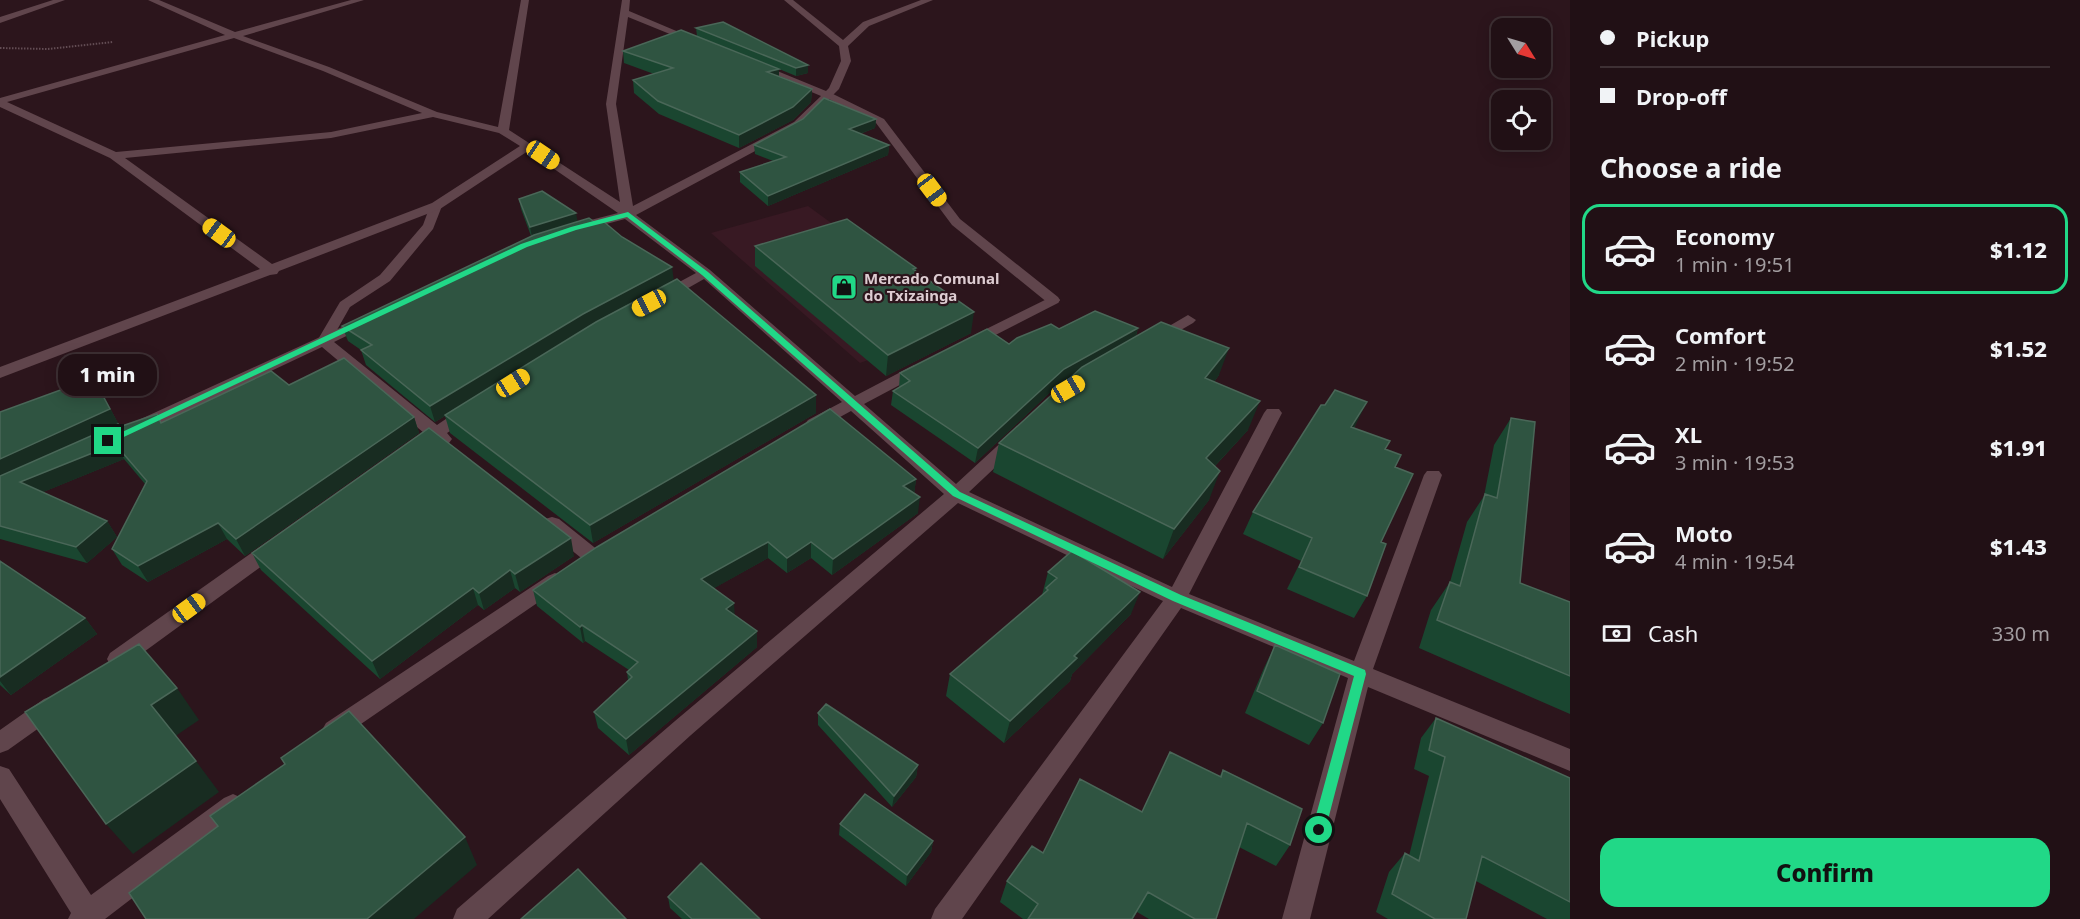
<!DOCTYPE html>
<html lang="en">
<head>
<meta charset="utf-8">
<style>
	:root { --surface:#211015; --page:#29191e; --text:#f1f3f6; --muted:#a29da0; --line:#3e3034; --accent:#21d887 }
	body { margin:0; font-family:"Noto Sans",sans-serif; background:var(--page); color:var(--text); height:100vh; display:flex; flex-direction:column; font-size:22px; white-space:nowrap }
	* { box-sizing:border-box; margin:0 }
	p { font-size:20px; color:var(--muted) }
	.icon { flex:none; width:33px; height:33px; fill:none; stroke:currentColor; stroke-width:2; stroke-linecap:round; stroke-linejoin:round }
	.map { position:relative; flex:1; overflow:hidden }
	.side { display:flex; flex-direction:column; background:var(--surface); width:510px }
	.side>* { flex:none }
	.guide { display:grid; align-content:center; height:132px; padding:0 30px; background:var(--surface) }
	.needle { width:39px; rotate:127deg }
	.tools { position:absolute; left:1491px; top:18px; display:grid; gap:12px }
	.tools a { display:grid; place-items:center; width:60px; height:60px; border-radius:12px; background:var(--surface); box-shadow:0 3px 15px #0003,0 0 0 2px var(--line); font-size:30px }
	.end { position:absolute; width:27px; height:27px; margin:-14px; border:8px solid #21d887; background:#111; box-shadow:0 0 0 3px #111 }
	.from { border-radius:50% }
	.bubble { position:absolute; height:42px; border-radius:18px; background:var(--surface); box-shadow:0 3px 15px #0003,0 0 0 2px var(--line); font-size:20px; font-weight:800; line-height:42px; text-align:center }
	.car { position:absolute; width:18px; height:36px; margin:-18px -9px; border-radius:8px; box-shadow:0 0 4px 2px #0007; background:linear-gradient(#f5c518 24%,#345 0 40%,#f5c518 0 76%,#345 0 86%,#f5c518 0) }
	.guide b { display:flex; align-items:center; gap:21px; height:57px; font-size:22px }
	.guide b+b { border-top:2px solid var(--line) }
	.guide i { width:15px; height:15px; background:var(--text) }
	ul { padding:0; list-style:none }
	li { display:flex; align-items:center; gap:18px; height:90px; margin:0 12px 9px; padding:0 18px; border:3px solid transparent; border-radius:18px }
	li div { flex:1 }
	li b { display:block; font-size:22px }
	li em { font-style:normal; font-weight:800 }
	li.current { border-color:var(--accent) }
	li>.icon { width:54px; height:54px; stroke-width:1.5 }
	h2 { padding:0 30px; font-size:27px; line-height:72px }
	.pay { display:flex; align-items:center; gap:15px; height:66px; padding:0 30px; font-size:22px }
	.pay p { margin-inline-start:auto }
	.action { display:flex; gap:12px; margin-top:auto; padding:12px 30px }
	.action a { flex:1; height:69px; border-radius:18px; background:var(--accent); color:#111; font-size:24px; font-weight:800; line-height:69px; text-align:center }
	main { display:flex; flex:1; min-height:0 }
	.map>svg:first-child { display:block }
</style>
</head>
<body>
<main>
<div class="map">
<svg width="1570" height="919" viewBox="0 0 1570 919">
	<rect width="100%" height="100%" fill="#2c151c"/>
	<path fill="#381923" d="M808 206 968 323 860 363 711 233Z"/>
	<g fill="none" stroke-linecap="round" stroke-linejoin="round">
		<path stroke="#634d54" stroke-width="2" stroke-dasharray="1.5 1.5" stroke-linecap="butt" d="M0 48 48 49 113 42"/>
		<path fill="#60454c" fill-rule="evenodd" d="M825 93H831L884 119 960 219 1058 297 1060 300 1058 303H1048L952 225 876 123 825 97Z
			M436 203 442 206 433 229 390 281 350 307 329 344H319L317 341 340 302 380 275 423 225 430 206Z"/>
		<path fill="#60454c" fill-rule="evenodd" d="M53 0H65L0 23V17Z
			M148 0H159L235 32 351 0H364L243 36 329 67 437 112 498 127 521 0H529L509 130 620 202 606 104 622 0H630L629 11 700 41 692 43 628 17 616 104 633 206 794 122 821 96 754 68V64H760L826 91 829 88 841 61 839 46 784 0H793L843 40 863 22 921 0H933L869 26 848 46 851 61 839 89 802 126 636 215 710 270 855 396 914 365H926L928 368 926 371 864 404 956 484 1008 436H1020L1023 440 1020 444 969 492 1172 587 1264 413 1267 409H1279L1282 413 1189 594 1354 661 1424 475 1427 471H1439L1442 475 1373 669 1570 749V771L1368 687 1310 919H1282L1348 678 1181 608 962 919H931L935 909 1163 601 958 503 691 735 488 919H453L457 909 675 721 944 494 851 411 820 428H808L805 424 808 420 842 402 704 279 667 300H657L655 297 657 294 696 273 625 219 580 231 575 230 573 227 575 224 618 213 528 151 440 209 279 271 277 274 270 275 0 378V367L260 269 110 158 0 107V98L225 35ZM234 38 323 71 422 113 331 132 116 152 7 102ZM433 117 499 133 520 146 432 203 272 264 125 158 331 138Z
			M1053 296 1060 300 1058 303 974 346H964L961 343 964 340Z
			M1188 315 1196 320 1193 323 1160 342 1155 344 1147 339Z
			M366 316 374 321 371 324 334 342 437 425 462 408H474L476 412 474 416 447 433 452 439 449 443 443 445 435 442 422 450H410L407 446 424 433 322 347 144 431H132L129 427 132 423Z
			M552 517 559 519 599 551 602 556 599 561 592 563 585 561 545 529 542 524 545 519Z
			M274 540 281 542 284 547 281 552 126 665 118 668 110 665 107 659 110 653 267 542Z
			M555 573 562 576 565 581 562 586 342 737 334 740 326 737 322 730 326 723 548 576Z
			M52 696 60 699 64 706 60 713 8 750 0 753V730L44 699Z
			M0 766 9 769 91 895 224 798 233 794 242 798 246 806 242 814 105 919H68L71 913 0 799Z"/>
	</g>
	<path fill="#1a4630" d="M696 28 808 73 796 76 779 69V76L812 89 811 102 793 120 739 148 659 114 634 93 633 80 654 74 624 63 623 51 697 36Z
		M876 119 875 128 860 134 889 145 888 155 768 206 740 182V172L773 161 755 154 754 145Z
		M519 199 577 222 674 281 816 413 593 543 450 433 445 416 435 422 366 365 361 350 348 341 342 326 531 236 521 209Z
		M755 246 916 268V271L971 333 886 376 755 266Z
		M1138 328 1136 336 1219 375 1214 382 1248 430 1215 466 1209 500 1163 559 993 472 999 443 1070 378 1060 383 975 463 891 405 893 391 899 387 900 373 1009 344 1059 329Z
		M289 385 414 417 419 433 245 556 227 539 148 582 122 565 112 549 145 484 124 459 43 492 107 521 117 537 87 563 0 539V412L103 395 120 427 161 423Z
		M1511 418 1520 583 1570 602V714L1419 648 1431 610 1450 582 1467 522 1484 496 1494 445Z
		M1356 424 1354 428 1386 450 1395 467 1381 542 1367 596 1354 618 1287 589 1301 561 1243 534 1253 512Z
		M916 479 914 494 918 513 832 575 811 558 787 573 768 558 714 588 757 647 629 755 598 728 594 712 628 680 627 672 629 670 585 641 583 643 537 606 533 590Z
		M252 553 574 556 520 592 515 588 484 610 478 605 380 679 261 570Z
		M0 561 85 618 97 634 11 695 0 685Z
		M1048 572 1131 614 1072 674 1070 681 1004 743 946 696 950 674 1042 595Z
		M1275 645 1323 723 1309 745 1245 713 1264 668Z
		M818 713 918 765 916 777 892 807 818 725Z
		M1436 718 1570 778V919H1547L1476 881 1466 919H1388L1376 912 1389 872 1405 853 1409 856 1429 776 1414 769 1421 738Z
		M1223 770 1290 845 1276 866 1239 847 1216 919H1149L1137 912 1133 919H1023L1000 902 1007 881 1043 853 1142 812 1219 777Z
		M840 824 933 841 931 852 906 886 839 835Z
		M668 897 760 919H682L670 908Z"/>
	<path fill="#182c21" d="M808 65V73L796 76V68Z
		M779 69V81L767 72Z
		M812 89 811 102 793 120 739 148V135Z
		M876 119 875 128 848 138 849 129Z
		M889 145 888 155 768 206V196Z
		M576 213 578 223 532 237 530 227Z
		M672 267 674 281 586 329 435 422 430 406 583 314Z
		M974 312 971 333 886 376 888 355Z
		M1138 328 1134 342 1060 383 975 463 978 448 1064 369Z
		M1229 348 1219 375 1196 407 1205 378Z
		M94 379 119 425 0 480V459Z
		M816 395V413L593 543 590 525Z
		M1260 401 1248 430 1195 487 1206 458Z
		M1367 402 1356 424 1341 449 1351 427Z
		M414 417 419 433 245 556 236 539Z
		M115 444 124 459 31 497 20 482Z
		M1220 471 1209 500 1163 559 1174 529Z
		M916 479 914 495 903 486Z
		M920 497 918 513 832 575 833 559Z
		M107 521 117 537 87 563 76 547Z
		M218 523 227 539 148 582 138 566Z
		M571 538 574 556 520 592 515 574Z
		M768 542V558L702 595 701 579Z
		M811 542V558L787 573V558Z
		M510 570 515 588 484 610 479 593Z
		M473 588 478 605 380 679 372 661Z
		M1140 592 1131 614 1072 674 1070 681 1004 743 1010 721Z
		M734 603 735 619 726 609Z
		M85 618 97 634 11 695 0 681V677Z
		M582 625 585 641 583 643 580 627Z
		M757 631V647L629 755 626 739Z
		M177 688 199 720 174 737 151 705Z
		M196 761 219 792 133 854 106 824Z
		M918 765 916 777 892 807 894 796Z
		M465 837 477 865 414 919H367Z
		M933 841 931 852 906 886 907 875Z"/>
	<path fill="#2f5441" stroke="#4a6758" stroke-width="1.5" d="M723 22 808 65 796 68 696 28Z
		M681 30 779 69 767 72 812 89 793 107 739 135 658 101 633 80 673 68 623 51Z
		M824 98 876 119 849 129 889 145 768 196 740 172 786 157 754 145 803 119Z
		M542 191 576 213 530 227 519 199Z
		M589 218 596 223 603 221 622 237 672 267 583 314 430 406 361 350 372 345 342 326 534 235Z
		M847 219 916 268 913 269 974 312 888 355 755 246Z
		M677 279 816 395 590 525 445 415 596 322Z
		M1095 311 1138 328 1064 369 978 448 893 391 910 381 900 373 987 329 1009 344 1017 338 1051 324 1059 329Z
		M1161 322 1229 348 1205 378 1260 401 1206 458 1220 471 1174 529 999 443 1082 367Z
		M344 358 414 417 236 539 218 523 138 566 112 549 147 481 115 444 20 482 107 521 76 547 0 526V476L118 424 119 427 157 414 161 423 271 371 289 385Z
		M94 379 110 409 0 459V412L88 380 89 382Z
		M1335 390 1367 402 1351 427 1390 441 1385 449 1401 455 1395 467 1413 474 1381 542 1386 544 1367 596 1299 567 1312 538 1253 512 1321 405H1325Z
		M830 409 916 479 903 486 920 497 833 559 811 542 787 558 768 542 701 579 734 603 726 609 757 631 626 739 594 712 632 677 627 672 638 662 582 625 580 627 533 590 597 547Z
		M1511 418 1535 422 1520 583 1570 602V676L1437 620 1450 582 1460 586 1485 494 1497 498Z
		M429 428 571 538 515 574 510 570 479 593 473 588 372 661 252 553Z
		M1072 551 1140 592 1074 656 1077 658 1010 721 950 674 1048 590 1046 588 1057 578 1048 572Z
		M0 561 85 618 0 677Z
		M139 644 177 688 151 705 196 761 106 824 25 712Z
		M1275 645 1340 674 1323 723 1257 691Z
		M826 704 918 765 894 796 818 713Z
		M349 711 465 837 367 919H146L129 893 218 826 210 816 285 764 281 758Z
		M1436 718 1570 778V902L1482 856 1466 919H1435L1392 894 1405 853 1419 861 1445 757 1429 750Z
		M1170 752 1221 777 1223 770 1302 809 1290 845 1247 823 1216 919H1195L1148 892 1132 919H1028L1038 904 1007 881 1032 846 1043 853 1080 779 1142 812Z
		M865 794 933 841 907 875 840 824Z
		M701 863 760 919H692L668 897Z
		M578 869 626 919H521Z"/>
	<path fill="#21d887" d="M628 212 708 272 960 492 1181 595 1365 670 1366 674 1324 835 1319 837 1314 835 1312 830 1354 676 1173 601 953 496 702 275 627 217 576 230 527 247 111 443 103 441 521 244 571 227Z"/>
	<defs>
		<symbol id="shop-square" viewBox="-11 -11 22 22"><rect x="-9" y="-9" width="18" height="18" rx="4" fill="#21d887" stroke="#2c151c"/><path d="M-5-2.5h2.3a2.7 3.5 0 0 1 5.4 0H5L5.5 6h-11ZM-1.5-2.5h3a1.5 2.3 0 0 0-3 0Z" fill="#111"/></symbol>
	</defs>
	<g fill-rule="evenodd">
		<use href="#shop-square" x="829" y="272" width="30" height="30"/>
	</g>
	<g text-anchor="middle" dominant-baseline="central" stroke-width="4.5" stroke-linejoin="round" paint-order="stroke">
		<g font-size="15" font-weight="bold" fill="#ddccd1" stroke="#2c151c" text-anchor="start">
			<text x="864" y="278">Mercado Comunal<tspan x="864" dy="17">do Txizainga</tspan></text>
		</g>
	</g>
</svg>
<div class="tools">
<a><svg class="needle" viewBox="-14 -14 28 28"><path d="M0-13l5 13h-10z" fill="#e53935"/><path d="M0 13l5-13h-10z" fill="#a29da0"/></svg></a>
<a><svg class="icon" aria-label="locate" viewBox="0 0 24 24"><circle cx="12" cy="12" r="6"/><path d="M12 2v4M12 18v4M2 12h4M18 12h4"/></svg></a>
</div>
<i class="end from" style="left:1319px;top:830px"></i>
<i class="end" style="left:108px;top:441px"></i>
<div class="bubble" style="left:58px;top:354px;width:99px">1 min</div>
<i class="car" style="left:543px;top:155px;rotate:124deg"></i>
<i class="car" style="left:932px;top:190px;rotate:143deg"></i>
<i class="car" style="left:219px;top:233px;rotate:306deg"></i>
<i class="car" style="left:649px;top:303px;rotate:242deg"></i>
<i class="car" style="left:513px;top:383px;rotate:58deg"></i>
<i class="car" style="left:1068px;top:389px;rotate:60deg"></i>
<i class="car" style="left:189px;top:608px;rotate:54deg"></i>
</div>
<section class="side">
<div class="guide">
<b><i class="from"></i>Pickup</b>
<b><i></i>Drop-off</b>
</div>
<h2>Choose a ride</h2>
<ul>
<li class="current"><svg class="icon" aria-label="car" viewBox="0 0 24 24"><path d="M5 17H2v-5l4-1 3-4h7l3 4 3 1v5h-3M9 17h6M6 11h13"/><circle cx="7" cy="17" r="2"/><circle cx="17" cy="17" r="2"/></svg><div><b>Economy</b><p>1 min · 19:51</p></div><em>$1.12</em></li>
<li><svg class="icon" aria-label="car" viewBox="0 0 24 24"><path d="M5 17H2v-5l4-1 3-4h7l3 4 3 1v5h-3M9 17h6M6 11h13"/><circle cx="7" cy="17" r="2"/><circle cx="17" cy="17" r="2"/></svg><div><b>Comfort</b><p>2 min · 19:52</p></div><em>$1.52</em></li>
<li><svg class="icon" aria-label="car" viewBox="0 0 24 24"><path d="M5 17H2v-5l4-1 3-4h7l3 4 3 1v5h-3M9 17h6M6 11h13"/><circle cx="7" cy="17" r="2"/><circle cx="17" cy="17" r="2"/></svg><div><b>XL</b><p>3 min · 19:53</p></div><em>$1.91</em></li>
<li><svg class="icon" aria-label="car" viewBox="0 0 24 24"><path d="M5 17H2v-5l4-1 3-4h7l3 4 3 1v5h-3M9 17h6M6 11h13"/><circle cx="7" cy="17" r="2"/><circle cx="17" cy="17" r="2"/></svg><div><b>Moto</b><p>4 min · 19:54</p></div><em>$1.43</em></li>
</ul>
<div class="pay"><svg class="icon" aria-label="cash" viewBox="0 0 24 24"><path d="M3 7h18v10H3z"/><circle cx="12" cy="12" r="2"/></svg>Cash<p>330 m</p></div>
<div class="action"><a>Confirm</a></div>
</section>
</main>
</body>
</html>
